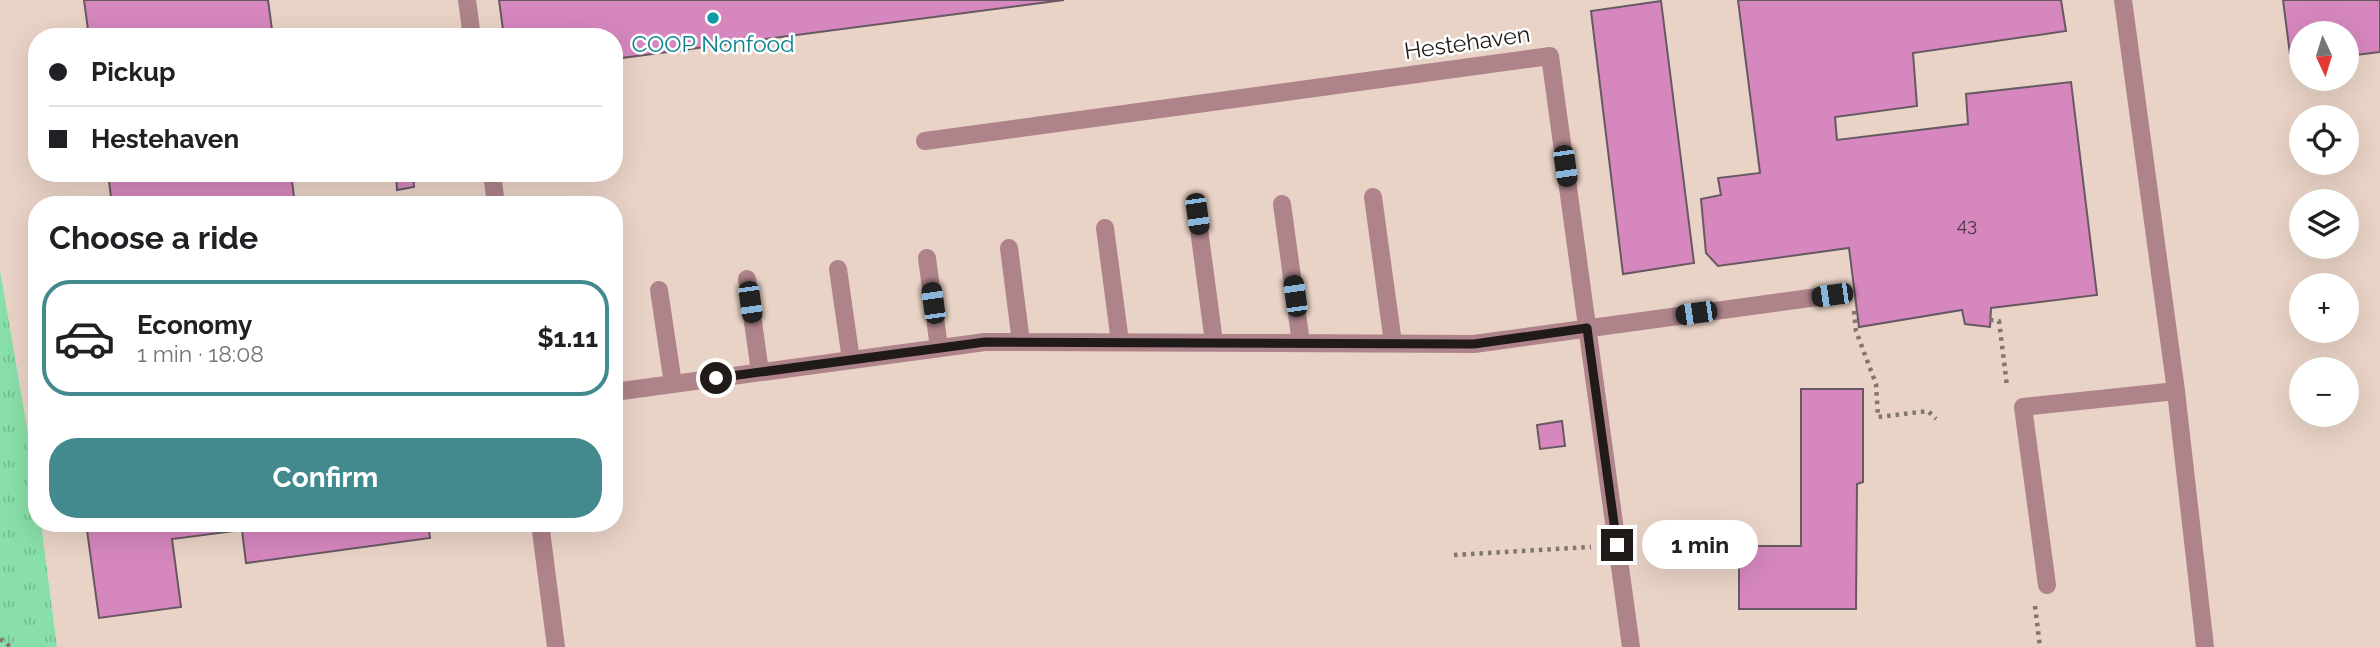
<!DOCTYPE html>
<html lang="en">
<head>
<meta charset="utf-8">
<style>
	:root { --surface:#fff; --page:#f6f6f6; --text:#202124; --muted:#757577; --line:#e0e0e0; --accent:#428a8d }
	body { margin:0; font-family:Raleway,sans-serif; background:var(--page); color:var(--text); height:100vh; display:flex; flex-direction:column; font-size:26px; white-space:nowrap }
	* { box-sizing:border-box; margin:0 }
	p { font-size:23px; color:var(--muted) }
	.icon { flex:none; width:38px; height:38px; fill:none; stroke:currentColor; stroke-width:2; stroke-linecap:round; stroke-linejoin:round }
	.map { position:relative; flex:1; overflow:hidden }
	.drawer { position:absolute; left:28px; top:196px; width:595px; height:336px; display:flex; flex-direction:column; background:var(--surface); border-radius:28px; box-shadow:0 7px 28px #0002 }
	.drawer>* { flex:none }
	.banner { position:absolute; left:28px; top:28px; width:595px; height:154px; border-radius:28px; box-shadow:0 7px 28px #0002; display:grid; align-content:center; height:154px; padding:0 21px; background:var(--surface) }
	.needle { width:46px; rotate:176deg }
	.buttons { position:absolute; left:2289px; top:21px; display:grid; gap:14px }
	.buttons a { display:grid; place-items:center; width:70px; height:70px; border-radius:50%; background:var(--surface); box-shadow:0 7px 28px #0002; font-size:35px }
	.end { position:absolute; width:32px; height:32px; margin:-16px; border:9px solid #201b18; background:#fff; box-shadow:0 0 0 4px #fff }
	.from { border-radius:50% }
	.bubble { position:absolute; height:49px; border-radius:24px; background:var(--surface); box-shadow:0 7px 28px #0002; font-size:23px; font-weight:700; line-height:49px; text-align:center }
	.car { position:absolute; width:21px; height:42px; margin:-21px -10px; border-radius:9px; box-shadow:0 0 5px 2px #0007; background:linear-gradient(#222 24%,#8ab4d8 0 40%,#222 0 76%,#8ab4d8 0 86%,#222 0) }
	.banner b { display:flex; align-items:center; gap:24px; height:66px; font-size:26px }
	.banner b+b { border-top:2px solid var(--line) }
	.banner i { width:18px; height:18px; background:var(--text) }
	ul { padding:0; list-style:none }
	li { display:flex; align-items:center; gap:21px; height:116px; margin:0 14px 10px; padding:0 7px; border:4px solid transparent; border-radius:28px }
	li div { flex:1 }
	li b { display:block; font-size:26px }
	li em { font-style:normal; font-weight:700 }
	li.on { border-color:var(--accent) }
	li>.icon { width:63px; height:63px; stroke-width:1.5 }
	h2 { padding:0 21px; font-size:32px; line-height:84px }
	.action { display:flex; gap:14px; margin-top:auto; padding:14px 21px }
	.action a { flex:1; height:80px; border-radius:28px; background:var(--accent); color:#fff; font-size:28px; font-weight:700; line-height:80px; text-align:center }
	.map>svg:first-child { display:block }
</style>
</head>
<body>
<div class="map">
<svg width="2380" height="647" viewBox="0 0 2380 647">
	<defs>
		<pattern id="grass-tufts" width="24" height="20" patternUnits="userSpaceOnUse" patternTransform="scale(1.75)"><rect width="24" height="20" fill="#89dfa9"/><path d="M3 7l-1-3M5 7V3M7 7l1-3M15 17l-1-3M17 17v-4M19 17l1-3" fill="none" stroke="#76bf91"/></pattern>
	</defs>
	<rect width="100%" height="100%" fill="#eddfd5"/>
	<path fill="#e9d3c6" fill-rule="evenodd" d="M0 0H2380V647H57L41 523H614V205H37V488L0 270ZM2301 33H2347V79H2301ZM37 37H614V173H37ZM2301 117H2347V163H2301ZM2301 201H2347V247H2301ZM2301 285H2347V331H2301ZM2301 369H2347V415H2301Z"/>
	<path fill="url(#grass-tufts)" d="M0 270 33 463 37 523H41L57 647H0Z"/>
	<path fill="#d687be" stroke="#665962" stroke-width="2" d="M84 0H268L273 37H89Z
		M499 0H1064L614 59V37H504Z
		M1738 0H2061L2066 31 1913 53 1917 106 1835 117 1837 140 1968 124 1966 94 2071 82 2097 295 1991 308 1990 327 1965 324 1962 310 1859 327 1849 248 1718 266 1706 253 1701 199 1721 195 1718 178 1760 173Z
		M2283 0H2380V52L2347 56V33H2301V61L2291 62Z
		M1661 1 1694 263 1623 274 1591 11Z
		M108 173H291L295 205H112Z
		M396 173H413L414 187 397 190Z
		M1801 389H1863V482L1857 484 1856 609H1739V546H1801Z
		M1562 421 1565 446 1540 449 1537 425Z
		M86 523H428L430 538 246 563 242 530 172 539 181 607 99 618Z"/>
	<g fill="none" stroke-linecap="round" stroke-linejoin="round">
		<path stroke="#7f766f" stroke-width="4.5" stroke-dasharray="3.5 5" stroke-linecap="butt" d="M1854 311 1856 331 1876 384 1878 417 1928 411 1936 419
			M1990 320 1999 321 2007 386
			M1454 555 1591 547
			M2035 606 2040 647
			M0 639 11 647"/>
		<path stroke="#ae838a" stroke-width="18" d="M467 0 472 37
			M2123 0 2176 391 2205 647
			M925 141 1550 56 1631 647
			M492 173 496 205
			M1373 197 1393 343
			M1282 204 1301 343
			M1197 214 1214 342
			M1105 228 1120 342
			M1009 248 1021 342 1474 344 1832 295
			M927 258 939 348
			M838 269 851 360
			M747 279 760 372
			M659 290 673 384
			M614 392 985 342H1021
			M540 523 556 647
			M2047 585 2023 407 2176 391"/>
	</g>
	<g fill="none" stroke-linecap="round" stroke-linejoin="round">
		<path stroke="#201b18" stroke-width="9" d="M716 378 985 342 1474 344 1587 328 1617 545"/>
	</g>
	<circle fill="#0f9aa8" stroke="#fff" stroke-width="2.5" cx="713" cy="18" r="7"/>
	<g text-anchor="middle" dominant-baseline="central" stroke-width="5" stroke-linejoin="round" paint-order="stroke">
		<g font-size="19" fill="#4e3642">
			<text x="1967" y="224">43</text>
		</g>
		<g font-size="23" fill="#201b18" stroke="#fff">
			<text transform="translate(1467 42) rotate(-8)">Hestehaven</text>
		</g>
		<g font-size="23" fill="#0d838f" stroke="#fff">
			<text x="713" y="43">COOP Nonfood</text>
		</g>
	</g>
</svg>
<div class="buttons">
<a><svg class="needle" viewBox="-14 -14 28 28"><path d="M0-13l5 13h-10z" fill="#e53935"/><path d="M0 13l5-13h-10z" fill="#757577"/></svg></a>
<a><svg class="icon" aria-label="locate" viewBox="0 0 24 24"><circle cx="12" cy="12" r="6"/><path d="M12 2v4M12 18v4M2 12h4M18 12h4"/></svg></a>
<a><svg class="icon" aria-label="layers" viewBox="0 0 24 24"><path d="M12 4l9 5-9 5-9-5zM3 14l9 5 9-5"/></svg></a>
<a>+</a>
<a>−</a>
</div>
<i class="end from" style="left:716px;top:378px"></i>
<i class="end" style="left:1617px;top:545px"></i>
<div class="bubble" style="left:1642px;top:520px;width:116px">1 min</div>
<i class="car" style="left:1565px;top:166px;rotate:172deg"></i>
<i class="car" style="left:1197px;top:214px;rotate:172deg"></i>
<i class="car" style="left:1832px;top:295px;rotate:262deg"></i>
<i class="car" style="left:1295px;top:296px;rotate:352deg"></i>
<i class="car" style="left:750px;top:302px;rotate:172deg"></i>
<i class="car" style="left:933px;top:303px;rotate:352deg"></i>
<i class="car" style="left:1696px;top:313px;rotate:262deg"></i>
<div class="banner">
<b><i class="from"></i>Pickup</b>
<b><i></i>Hestehaven</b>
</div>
<section class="drawer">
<h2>Choose a ride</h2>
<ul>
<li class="on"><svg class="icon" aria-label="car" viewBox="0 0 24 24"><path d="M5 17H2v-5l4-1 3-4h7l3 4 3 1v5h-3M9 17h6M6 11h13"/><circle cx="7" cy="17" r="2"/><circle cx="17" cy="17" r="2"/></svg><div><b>Economy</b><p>1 min · 18:08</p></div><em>$1.11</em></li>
</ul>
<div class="action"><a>Confirm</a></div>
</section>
</div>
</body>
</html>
